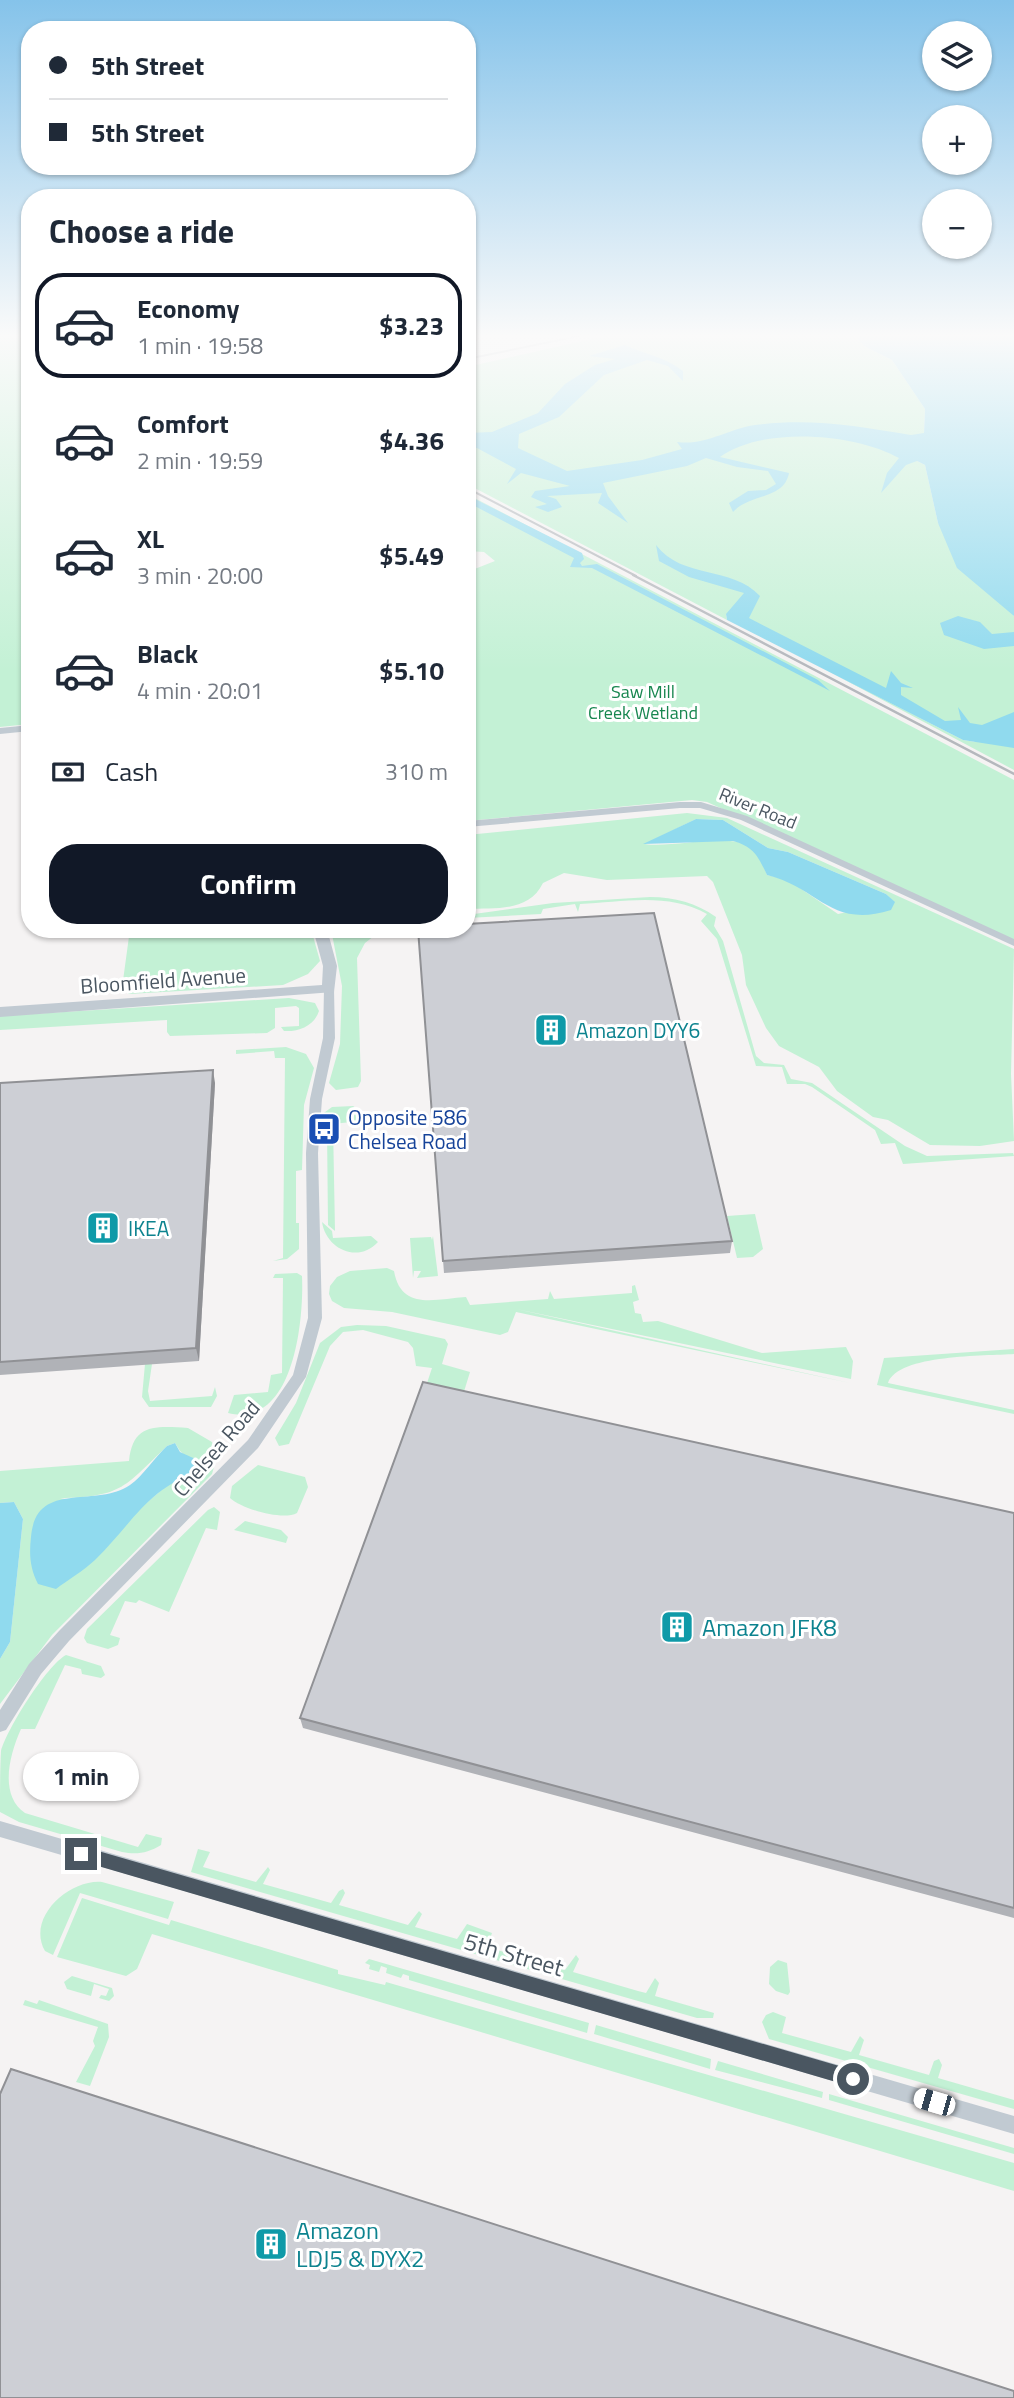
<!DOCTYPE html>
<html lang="en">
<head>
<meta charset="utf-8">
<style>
	:root { --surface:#fff; --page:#f2f2f3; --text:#1f2937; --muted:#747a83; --line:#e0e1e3; --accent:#111827 }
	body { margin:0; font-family:"Titillium Web",sans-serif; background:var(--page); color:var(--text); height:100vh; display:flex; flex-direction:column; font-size:26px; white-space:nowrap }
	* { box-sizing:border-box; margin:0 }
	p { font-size:23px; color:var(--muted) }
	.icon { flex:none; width:38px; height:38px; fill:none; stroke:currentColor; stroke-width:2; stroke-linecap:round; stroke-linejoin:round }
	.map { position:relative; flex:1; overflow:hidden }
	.panel { position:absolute; left:21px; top:189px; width:455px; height:749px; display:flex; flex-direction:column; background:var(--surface); border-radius:28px; box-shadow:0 2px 5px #0004 }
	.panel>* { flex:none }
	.banner { position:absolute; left:21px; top:21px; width:455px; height:154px; border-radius:28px; box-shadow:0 2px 5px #0004; display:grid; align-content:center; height:154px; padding:0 28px; background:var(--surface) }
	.tools { position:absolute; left:922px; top:21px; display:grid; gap:14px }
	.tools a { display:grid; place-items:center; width:70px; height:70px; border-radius:50%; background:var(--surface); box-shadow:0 2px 5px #0004; font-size:35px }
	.end { position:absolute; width:32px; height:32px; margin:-16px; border:9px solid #4a5661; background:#fff; box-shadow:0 0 0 4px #fff }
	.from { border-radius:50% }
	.bubble { position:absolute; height:49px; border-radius:24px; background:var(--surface); box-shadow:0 2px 5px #0004; font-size:23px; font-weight:700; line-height:49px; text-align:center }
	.car { position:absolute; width:21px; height:42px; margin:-21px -10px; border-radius:9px; box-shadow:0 0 5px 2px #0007; background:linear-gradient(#fff 24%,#345 0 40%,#fff 0 76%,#345 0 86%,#fff 0) }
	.banner b { display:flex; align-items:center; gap:24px; height:66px; font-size:26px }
	.banner b+b { border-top:2px solid var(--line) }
	.banner i { width:18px; height:18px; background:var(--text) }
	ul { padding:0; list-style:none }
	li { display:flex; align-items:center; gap:21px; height:105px; margin:0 14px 10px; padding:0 14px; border:4px solid transparent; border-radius:28px }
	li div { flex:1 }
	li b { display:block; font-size:26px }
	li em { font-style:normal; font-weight:700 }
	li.on { border-color:var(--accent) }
	li>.icon { width:63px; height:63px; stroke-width:1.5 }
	h2 { padding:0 28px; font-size:32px; line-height:84px }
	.pay { display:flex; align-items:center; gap:18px; height:77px; padding:0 28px; font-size:26px }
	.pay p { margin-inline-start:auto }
	.action { display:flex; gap:14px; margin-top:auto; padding:14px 28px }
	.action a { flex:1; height:80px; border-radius:28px; background:var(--accent); color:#fff; font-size:28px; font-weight:700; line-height:80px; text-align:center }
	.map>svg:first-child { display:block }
</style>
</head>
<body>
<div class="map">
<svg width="1014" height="2398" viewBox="0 0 1014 2398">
	<rect width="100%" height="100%" fill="#f5f3f3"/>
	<path fill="#c3f1d5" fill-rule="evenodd" d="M0 336H30V724L0 727Z
		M605 336H855L864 346 892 360 925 409 924 433 917 461 925 465 938 523 1014 616V770L830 672 963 740 976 742 726 614 727 620 467 484V367Z
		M467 494 1014 780V940L707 802 692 800 467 821V572L495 561 484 552 467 551Z
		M687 813 727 818 1014 949 1011 1074 1014 1141 980 1146 930 1145 888 1120 873 1117 837 1091 819 1067 779 1046 766 1028 746 985 742 955 713 882 707 876 607 880 564 873 543 883C529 912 496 908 467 909V835ZM696 819 723 820 768 848 788 852 886 894 894 902 838 914 788 880 767 875C764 867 760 856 755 850 733 830 673 849 645 844Z
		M650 897C675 897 696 903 716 917L714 926 723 941 756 1056 764 1063 784 1065 791 1079 812 1083 905 1146 927 1156 1013 1153 1014 1156 903 1164 895 1143 881 1144 875 1130 812 1087 805 1084H787L782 1067 756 1066 717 939 701 921 707 914C669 892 622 902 580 904L578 912 575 904 543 909 541 914 467 918V915L553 903Z
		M130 929H311L320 961 308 974 283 985 129 994 122 988Z
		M331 929H383L365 943 357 958 361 1081 358 1087 336 1090 329 1083 340 1044 342 986Z
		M289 998 315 1003 319 1011C314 1026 299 1032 284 1031L281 1027 299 1026V1008L296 1006 275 1008V1028L267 1033 170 1036 167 1032V1020L0 1030V1016Z
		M286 1047 306 1054 314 1068 304 1105 302 1170 296 1171V1223H299V1249L287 1259 273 1261 283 1258 285 1058H275L274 1051 236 1054V1050Z
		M353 1106 361 1111 360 1121 333 1124 335 1231 328 1225 327 1128H321V1115L332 1107Z
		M755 1214 763 1249 753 1257 737 1258 727 1216Z
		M322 1222 332 1231 333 1238 371 1236 378 1242C358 1264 326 1249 322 1222Z
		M433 1236 438 1276 417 1278 421 1271H414L413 1278 410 1238 431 1237 432 1240Z
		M387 1268 394 1271C401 1311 435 1299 466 1297L470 1305 548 1299 550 1291 554 1299 632 1293V1286L635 1285 639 1300 633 1302 635 1313 641 1314 643 1322 658 1321 762 1353 846 1347 853 1361 851 1379 516 1309 850 1383 516 1312 508 1332 500 1335 392 1312 344 1308 332 1301 329 1294 330 1286 337 1277 350 1271Z
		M275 1274 297 1273 302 1276C304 1317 295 1429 228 1413L234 1395 268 1392 271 1375 282 1373 283 1278H273Z
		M357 1325 386 1326 445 1339 448 1344 442 1364 470 1372 462 1398 425 1389 432 1368 416 1366 413 1348 408 1342 363 1330 343 1332 330 1346 289 1444 279 1446 275 1438 296 1403 320 1343 341 1327Z
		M1014 1349V1354C986 1356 898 1354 888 1383L1014 1410V1414L877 1385 884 1358Z
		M145 1364H152L148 1391 150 1401 212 1396 215 1387 217 1396 211 1407H149L142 1397Z
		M188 1428 212 1442 216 1460 212 1474 52 1635 0 1704V1659L10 1642 23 1519 14 1502 0 1503V1471L129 1461C133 1424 154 1426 188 1428ZM175 1443 180 1451 201 1470 171 1482 137 1511 60 1498C123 1497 125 1486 167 1446Z
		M258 1465 305 1477 308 1487 297 1513C283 1521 242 1509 230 1498L232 1486Z
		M214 1507 220 1512 217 1530 206 1528 169 1612 139 1600 136 1603 125 1601 110 1635 120 1638 118 1645 108 1649 87 1643 84 1638 87 1629 208 1510Z
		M245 1521 281 1530 288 1537 286 1543 234 1530Z
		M66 1655 101 1666 105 1675 101 1678 82 1674 81 1669 65 1665 35 1729H21C8 1758 0 1796 25 1813L138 1847 146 1834 162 1838 161 1845C148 1853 137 1855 122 1852L19 1822 0 1812C0 1793 0 1768 1 1751 7 1729 47 1665 66 1655Z
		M198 1849 210 1852 203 1867 256 1882 268 1867 270 1870 263 1884 331 1903 339 1891 343 1889 345 1893 339 1905 408 1925 419 1911 422 1914 415 1927 457 1939 467 1924 492 1933 487 1947 565 1970 576 1955 579 1959 573 1972 638 1991 646 1993 655 1978 659 1983 655 1996 714 2013 713 2018H697L191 1872Z
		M102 1882 174 1902 168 1919 80 1893 53 1955 45 1951C26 1918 69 1879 102 1882Z
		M82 1898 169 1925 171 1920 338 1970V1974L385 1985 386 1982 1014 2163V2191L152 1934 137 1969 126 1976 57 1957Z
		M369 1959 589 2023 587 2033 409 1980V1976L403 1974 401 1978 386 1973 387 1968 381 1966 379 1972 369 1969 370 1965 365 1963Z
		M778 1960 787 1963 790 1992 788 1995 776 1991 769 1984 770 1967Z
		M72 1976 112 1988 114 1996 109 2001 99 1998 101 1995 106 1996 109 1989 94 1984 91 1996 67 1989 64 1982Z
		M25 2000 37 2004 39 2000 108 2024 109 2037 90 2086 76 2082 95 2046 93 2041 98 2027 23 2005Z
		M773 2012 786 2017 782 2033 851 2052 860 2036 864 2040 859 2055 929 2075 934 2061 939 2059 942 2065 938 2078 1014 2100V2109L769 2039 762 2022 766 2015Z
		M596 2025 711 2059 710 2069 594 2034Z
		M718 2061 823 2092 822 2098 715 2070Z
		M829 2094 1014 2148V2154L829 2100Z"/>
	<path fill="#90daee" d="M855 336H1014V616L957 568 938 523 925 465 917 461 906 465 881 493 887 473 899 458C855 433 762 426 720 457L789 473C784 500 750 493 733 512L729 503 748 491 766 490 776 484 768 471 737 467 706 458 687 466 603 483 608 496 628 523 598 503 602 493 547 496 556 499 562 507 548 512 535 507 547 504 531 497 535 491 570 486 521 473 507 484 516 469 477 448H467V433L492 432 538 413 565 384 595 365 615 359 589 356 625 345C645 354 665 357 683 371V381L668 366 647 360 604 375 559 417 519 434 518 448 567 471 642 460 682 449 677 442C706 446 727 429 755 425 811 418 855 426 911 435L924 433 925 409 892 360 864 346Z
		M467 495 582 553 584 559 580 563 582 566 597 564 818 680 830 691 592 568 570 567 574 558 467 502Z
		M656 545C683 580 731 565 760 596L749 618 886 688 891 671 901 683 913 688 901 687V695L945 721 961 720 958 707 970 723 982 725 1014 712V748L963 740 727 620 726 614 744 593 689 577 659 561Z
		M958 616 980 622 992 634 1014 632V646L984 649 944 635 940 623Z
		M696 819 723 820 768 848 788 852 886 894 895 902 891 910C830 929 820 888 767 875 758 856 754 847 733 841L643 844Z
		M175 1443 180 1452 202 1462V1470C147 1488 133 1523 95 1560 83 1571 68 1580 56 1589L38 1584C30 1568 29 1555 31 1537 36 1479 94 1509 130 1485 143 1476 155 1457 167 1446Z
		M14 1502 23 1519 10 1642 0 1659V1503Z"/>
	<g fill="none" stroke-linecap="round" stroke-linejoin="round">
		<path fill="#c1cad2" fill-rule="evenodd" d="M680 802H701L747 816 1014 939V946L741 820 700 808H680L467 827V821Z
			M329 985 334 989 335 1038 322 1099 318 1153 322 1318 306 1377 258 1448 69 1641 41 1674 6 1730 0 1732V1710L29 1664 59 1631 248 1440 293 1375 308 1318 306 1153 310 1099 323 1038 324 989Z
			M0 1821 1014 2116V2134L0 1837Z"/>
		<path fill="#c1cad2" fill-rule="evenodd" d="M30 725V731L0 734V728Z
			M313 929H327L337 966 334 992 0 1017V1007L322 985 323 966Z"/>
		<path stroke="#b5b8bd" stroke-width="2" d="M467 359 579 336
			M467 488 636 576"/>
		<path stroke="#b5b8bd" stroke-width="2.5" d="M633 575 1014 774"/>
	</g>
	<path fill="#b0b2b7" d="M418 929 732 1241 730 1253 444 1273Z
		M0 1083H215L199 1361 0 1375Z
		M1014 1513V1918L303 1728 300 1718Z"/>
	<path fill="#909195" d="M213 1070 215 1083 199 1361 196 1348Z"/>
	<path fill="#cdcfd5" stroke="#909195" stroke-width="2" d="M654 913 732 1241 443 1261 418 929H467V924Z
		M213 1070 196 1348 0 1362V1083Z
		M423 1382 1014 1513V1908L300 1718Z
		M11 2069 1014 2391V2398H0V2094Z"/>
	<linearGradient id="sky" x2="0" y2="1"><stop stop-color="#85c3ea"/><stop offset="0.5" stop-color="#fafafa"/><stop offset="1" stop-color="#fafafa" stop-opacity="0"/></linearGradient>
	<rect width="1014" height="671" fill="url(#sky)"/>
	<path fill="#4a5661" d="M81 1846 853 2070 859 2073 862 2079 859 2085 853 2087 81 1861 73 1854Z"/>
	<defs>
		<symbol id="building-square" viewBox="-11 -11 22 22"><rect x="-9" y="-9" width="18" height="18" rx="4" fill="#0f9aa8" stroke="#fff"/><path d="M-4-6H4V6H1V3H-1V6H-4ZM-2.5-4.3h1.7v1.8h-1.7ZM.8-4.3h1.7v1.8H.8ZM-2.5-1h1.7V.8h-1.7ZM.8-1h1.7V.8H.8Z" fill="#fff"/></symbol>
		<symbol id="bus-square" viewBox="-11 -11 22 22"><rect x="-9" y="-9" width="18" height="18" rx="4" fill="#1a4fb4" stroke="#fff"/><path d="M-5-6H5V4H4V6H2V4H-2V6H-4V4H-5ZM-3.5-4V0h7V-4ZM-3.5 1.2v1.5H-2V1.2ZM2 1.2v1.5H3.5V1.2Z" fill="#fff"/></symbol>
	</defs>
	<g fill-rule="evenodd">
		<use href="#building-square" x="532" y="1011" width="38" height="38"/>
		<use href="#bus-square" x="305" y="1110" width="38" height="38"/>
		<use href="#building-square" x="84" y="1209" width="38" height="38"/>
		<use href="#building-square" x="658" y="1608" width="38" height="38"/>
		<use href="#building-square" x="252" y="2225" width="38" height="38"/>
	</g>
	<g text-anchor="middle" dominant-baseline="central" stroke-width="6" stroke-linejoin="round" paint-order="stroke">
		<g font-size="18" fill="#17864f" stroke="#fff">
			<text x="643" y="691">Saw Mill<tspan x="643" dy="21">Creek Wetland</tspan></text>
		</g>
		<g font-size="18" fill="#4a5661" stroke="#fff">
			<text transform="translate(758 808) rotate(22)">River Road</text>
		</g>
		<g font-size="21" fill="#4a5661" stroke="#fff">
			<text transform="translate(163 980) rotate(-4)">Bloomfield Avenue</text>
			<text transform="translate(216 1448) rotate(-49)">Chelsea Road</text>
		</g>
		<g font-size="21" fill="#0d838f" stroke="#fff" text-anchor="start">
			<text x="576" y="1030">Amazon DYY6</text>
			<text x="128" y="1228">IKEA</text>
		</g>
		<g font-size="21" fill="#164399" stroke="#fff" text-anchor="start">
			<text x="348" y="1117">Opposite 586<tspan x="348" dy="24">Chelsea Road</tspan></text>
		</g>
		<g font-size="24" fill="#0d838f" stroke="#fff" text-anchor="start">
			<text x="702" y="1627">Amazon JFK8</text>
			<text x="296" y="2230">Amazon<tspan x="296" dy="28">LDJ5 &amp; DYX2</tspan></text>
		</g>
		<g font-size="24" fill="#4a5661" stroke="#fff">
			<text transform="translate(514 1954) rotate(16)">5th Street</text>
		</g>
	</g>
</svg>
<div class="tools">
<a><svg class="icon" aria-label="layers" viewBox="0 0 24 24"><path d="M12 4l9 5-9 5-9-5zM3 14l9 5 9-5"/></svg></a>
<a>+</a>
<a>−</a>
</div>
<i class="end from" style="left:853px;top:2079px"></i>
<i class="end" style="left:81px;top:1854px"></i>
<div class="bubble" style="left:23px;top:1752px;width:116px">1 min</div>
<i class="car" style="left:934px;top:2102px;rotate:286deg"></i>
<div class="banner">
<b><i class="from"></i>5th Street</b>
<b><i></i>5th Street</b>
</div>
<section class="panel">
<h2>Choose a ride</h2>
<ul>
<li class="on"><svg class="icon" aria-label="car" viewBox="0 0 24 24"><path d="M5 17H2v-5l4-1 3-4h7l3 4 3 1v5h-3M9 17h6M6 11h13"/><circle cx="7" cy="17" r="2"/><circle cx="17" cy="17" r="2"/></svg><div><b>Economy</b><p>1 min · 19:58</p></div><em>$3.23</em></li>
<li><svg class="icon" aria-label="car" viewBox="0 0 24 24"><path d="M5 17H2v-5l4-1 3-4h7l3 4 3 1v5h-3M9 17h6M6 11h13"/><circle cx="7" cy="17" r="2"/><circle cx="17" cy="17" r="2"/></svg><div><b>Comfort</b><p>2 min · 19:59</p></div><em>$4.36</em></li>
<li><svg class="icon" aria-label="car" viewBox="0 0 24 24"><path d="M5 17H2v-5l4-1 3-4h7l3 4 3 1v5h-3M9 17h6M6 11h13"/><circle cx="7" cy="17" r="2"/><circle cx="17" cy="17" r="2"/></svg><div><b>XL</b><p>3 min · 20:00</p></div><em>$5.49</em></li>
<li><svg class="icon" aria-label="car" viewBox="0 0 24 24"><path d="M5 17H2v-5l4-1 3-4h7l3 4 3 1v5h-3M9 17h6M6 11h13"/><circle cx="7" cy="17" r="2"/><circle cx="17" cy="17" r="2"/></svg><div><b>Black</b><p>4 min · 20:01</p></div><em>$5.10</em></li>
</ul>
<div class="pay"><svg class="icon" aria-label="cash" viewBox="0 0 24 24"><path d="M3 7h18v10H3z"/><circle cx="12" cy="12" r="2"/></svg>Cash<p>310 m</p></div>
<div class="action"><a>Confirm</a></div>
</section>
</div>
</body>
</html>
